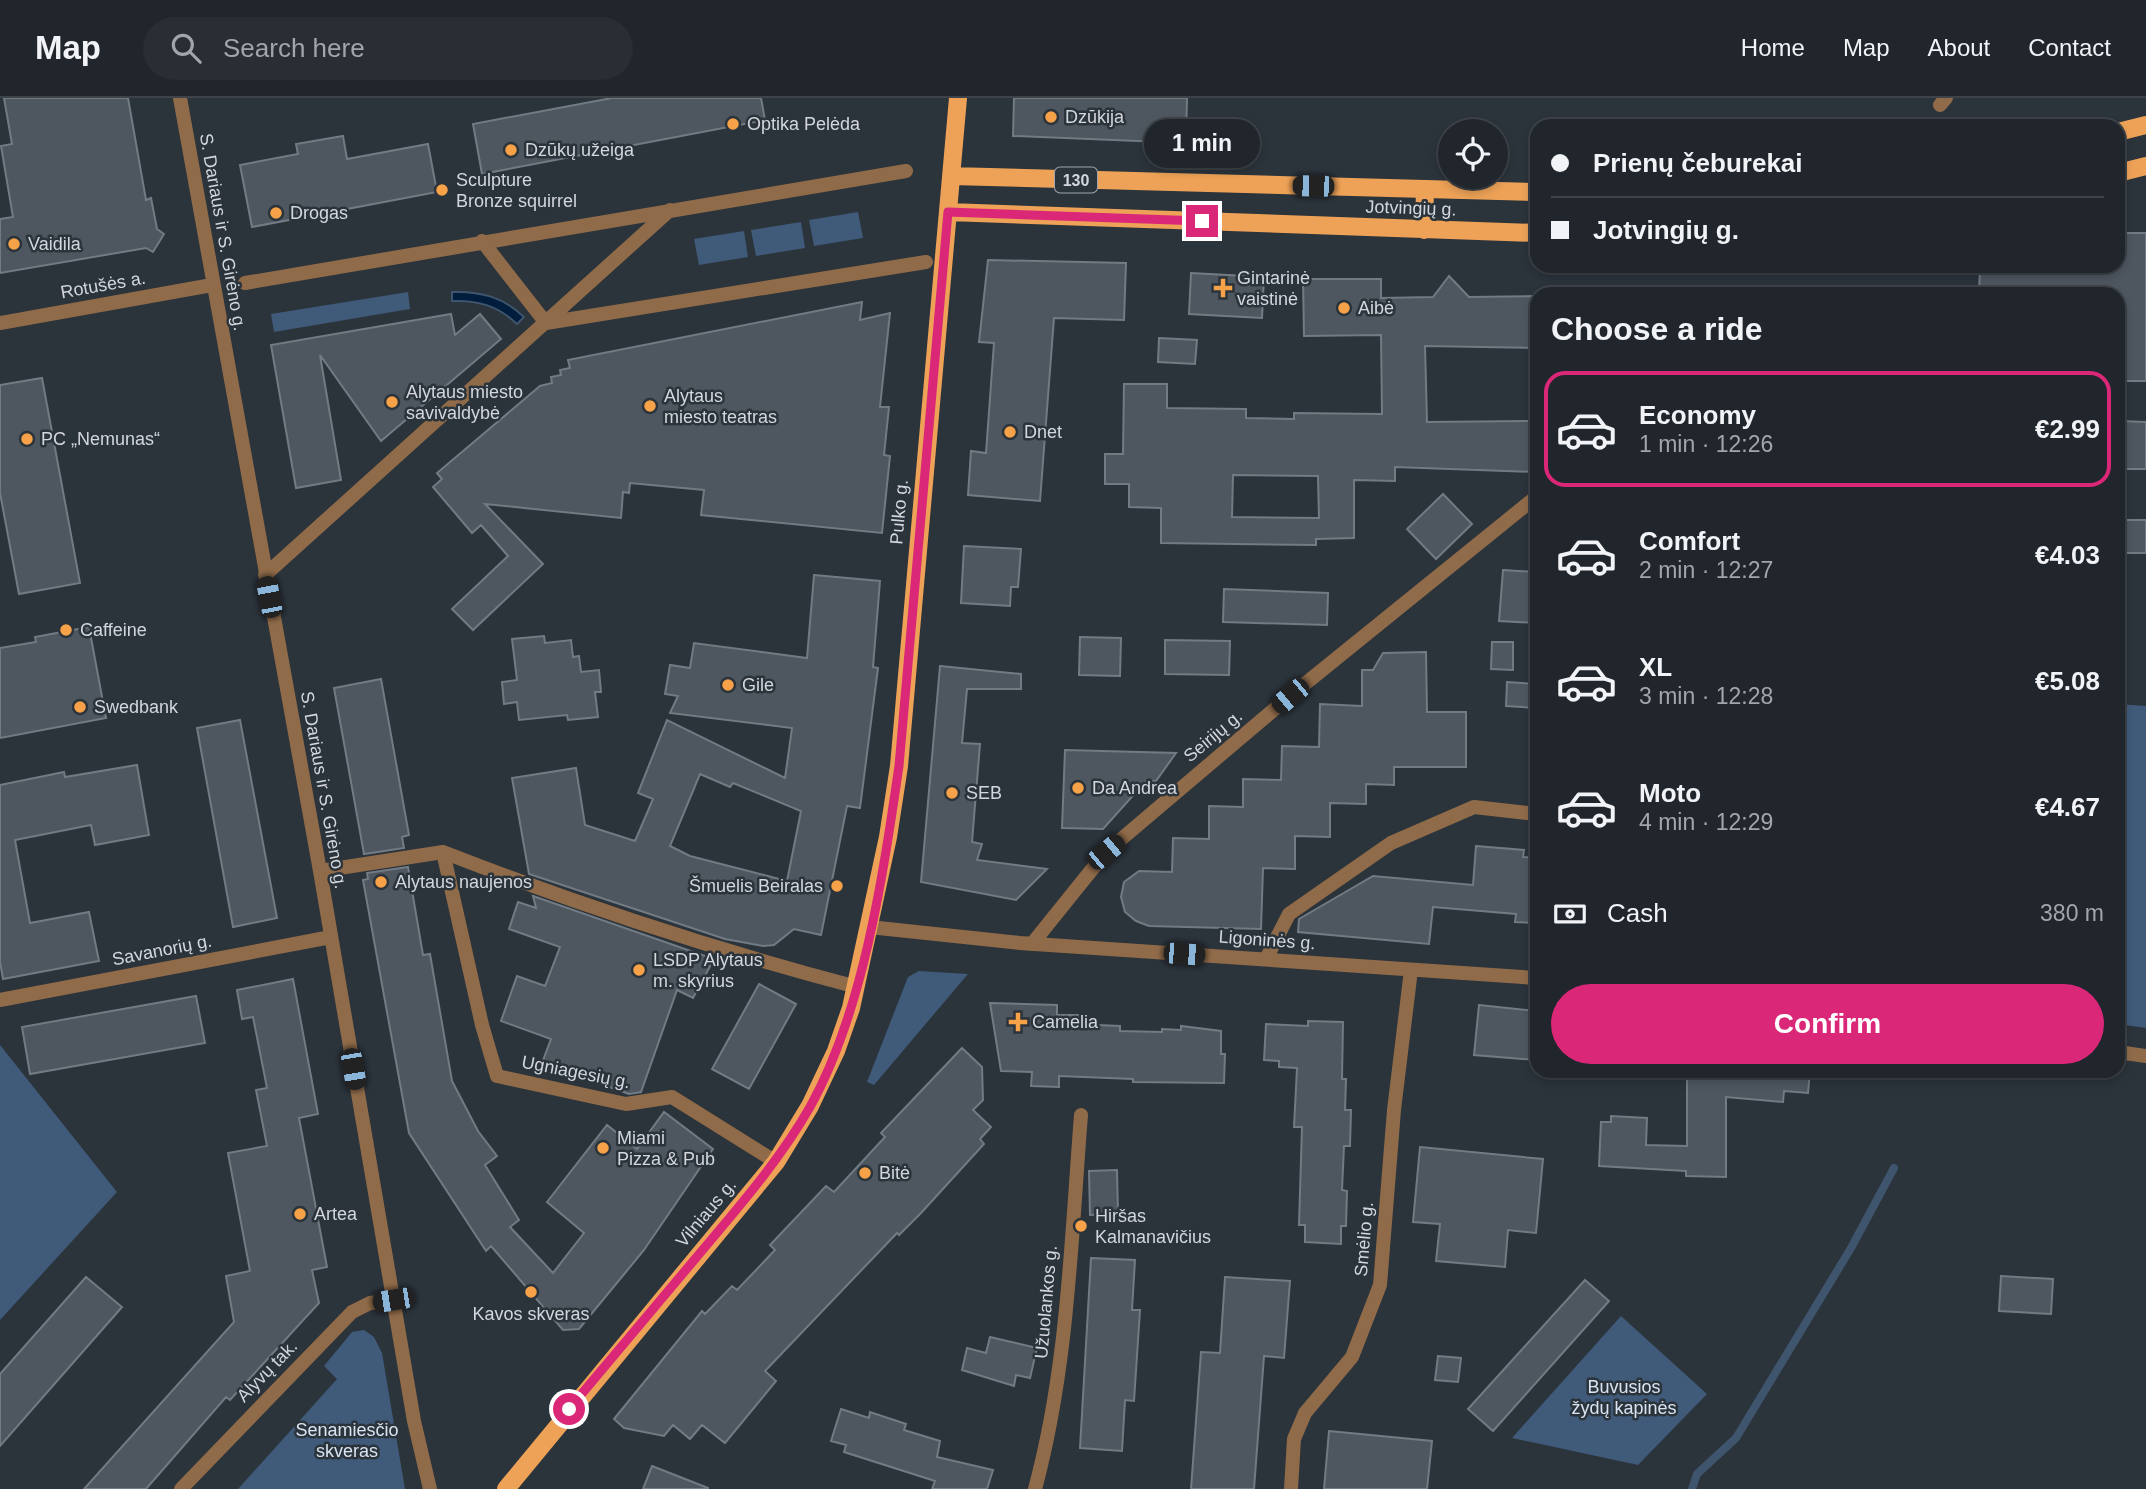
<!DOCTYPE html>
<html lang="en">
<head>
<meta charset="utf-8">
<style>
	:root { --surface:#20262c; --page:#282e34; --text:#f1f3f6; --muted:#a2a5a9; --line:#3d4348; --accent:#db2777 }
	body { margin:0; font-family:Arial,sans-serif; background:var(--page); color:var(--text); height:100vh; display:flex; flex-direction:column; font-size:26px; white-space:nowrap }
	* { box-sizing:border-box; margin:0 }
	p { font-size:23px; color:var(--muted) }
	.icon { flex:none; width:38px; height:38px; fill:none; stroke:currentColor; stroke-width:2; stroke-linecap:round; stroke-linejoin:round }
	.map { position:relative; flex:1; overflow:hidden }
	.details { position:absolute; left:1530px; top:189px; width:595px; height:791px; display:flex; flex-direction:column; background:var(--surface); border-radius:21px; box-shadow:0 4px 10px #0003,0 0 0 2px var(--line) }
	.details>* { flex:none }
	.hud { position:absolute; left:1530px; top:21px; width:595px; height:154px; border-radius:21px; box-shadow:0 4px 10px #0003,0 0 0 2px var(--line); display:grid; align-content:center; height:154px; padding:0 21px; background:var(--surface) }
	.controls { position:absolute; left:1438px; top:21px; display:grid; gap:14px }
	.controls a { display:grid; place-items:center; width:70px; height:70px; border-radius:50%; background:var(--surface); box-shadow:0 4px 10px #0003,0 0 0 2px var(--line); font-size:35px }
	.end { position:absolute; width:32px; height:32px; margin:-16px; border:9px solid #db2777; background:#fff; box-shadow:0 0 0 4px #fff }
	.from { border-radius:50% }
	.bubble { position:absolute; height:49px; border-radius:24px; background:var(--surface); box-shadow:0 4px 10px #0003,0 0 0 2px var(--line); font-size:23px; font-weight:600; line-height:49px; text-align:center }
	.car { position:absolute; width:21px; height:42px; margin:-21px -10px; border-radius:9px; box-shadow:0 0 5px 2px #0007; background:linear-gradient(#222 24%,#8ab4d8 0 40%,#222 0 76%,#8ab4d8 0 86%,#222 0) }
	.hud b { display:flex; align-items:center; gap:24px; height:66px; font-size:26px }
	.hud b+b { border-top:2px solid var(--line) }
	.hud i { width:18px; height:18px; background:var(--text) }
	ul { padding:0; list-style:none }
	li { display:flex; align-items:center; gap:21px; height:116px; margin:0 14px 10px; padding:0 7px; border:4px solid transparent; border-radius:21px }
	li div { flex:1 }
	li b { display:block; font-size:26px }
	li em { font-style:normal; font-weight:600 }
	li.current { border-color:var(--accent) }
	li>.icon { width:63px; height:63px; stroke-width:1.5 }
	h2 { padding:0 21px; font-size:32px; line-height:84px }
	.pay { display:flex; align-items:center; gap:18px; height:77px; padding:0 21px; font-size:26px }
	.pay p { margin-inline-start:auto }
	.button { display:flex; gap:14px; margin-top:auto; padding:14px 21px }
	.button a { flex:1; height:80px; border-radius:42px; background:var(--accent); color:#fff; font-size:28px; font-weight:600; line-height:80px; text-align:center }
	header { display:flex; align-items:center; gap:42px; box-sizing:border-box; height:98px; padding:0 35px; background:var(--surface); border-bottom:2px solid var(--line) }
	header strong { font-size:33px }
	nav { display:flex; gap:38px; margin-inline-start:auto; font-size:24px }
	.search { width:490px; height:63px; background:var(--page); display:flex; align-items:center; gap:18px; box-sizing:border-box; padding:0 24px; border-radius:38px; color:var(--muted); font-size:26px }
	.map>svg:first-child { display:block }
</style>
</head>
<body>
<header>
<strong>Map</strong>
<div class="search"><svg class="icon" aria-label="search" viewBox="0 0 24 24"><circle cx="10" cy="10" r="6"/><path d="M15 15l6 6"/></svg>Search here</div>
<nav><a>Home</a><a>Map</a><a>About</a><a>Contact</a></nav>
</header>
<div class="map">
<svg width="2146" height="1391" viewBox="0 0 2146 1391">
	<rect width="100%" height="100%" fill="#2b333b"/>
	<path fill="#405a7a" d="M858 114 863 140 814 148 809 122Z
		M801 124 805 150 756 158 751 132Z
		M744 133 748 159 699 167 694 141Z
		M408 194 410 211 274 234 271 216Z
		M2118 606 2146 608V930L2118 926Z
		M919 873 968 876 874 987 867 984 908 879Z
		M0 947 117 1094 0 1222Z
		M1621 1218 1707 1296 1638 1367 1512 1340Z
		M364 1232 374 1239 382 1255 405 1391H238L337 1281 324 1268 352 1234Z"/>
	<path fill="#001d3e" stroke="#3f556e" stroke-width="2" d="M452 194C481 193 503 199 524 219L517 226C498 208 478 202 452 203Z"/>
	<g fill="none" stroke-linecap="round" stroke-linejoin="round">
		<path stroke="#3f556e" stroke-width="8" d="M1692 1391 1697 1376 1736 1340 1851 1150 1894 1070"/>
	</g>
	<path fill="#4e5660" stroke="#727a84" stroke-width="2" fill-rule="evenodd" d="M4 0H128L146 102 151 100 157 131 164 136 153 154 146 150 0 175V121L13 119 1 48 12 46Z
		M612 0H761L765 22 482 76 473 26Z
		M1014 0H1187L1186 45 1013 38Z
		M343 38 347 61 428 46 437 94 252 129 240 67 298 56 296 46Z
		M2118 135H2146V283H2118V196H1979L1980 168H2118Z
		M988 162 1126 165 1124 222 1054 220 1040 403 968 397 971 353 986 355 994 245 979 244Z
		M1191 175 1264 179 1262 220 1189 216Z
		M1449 178 1469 199 1536 198V250L1425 248 1427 324 1536 323V374L1395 369V383L1354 382V440L1316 441V447L1161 445V410L1129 409V386H1105V356H1123L1124 286H1167V310L1246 311V320L1294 321V315L1382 316 1381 237 1304 238 1303 181H1381V200L1433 199ZM1233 377 1318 378 1319 420 1232 419Z
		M862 204 860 222 890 215 880 309H889L884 357 890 358 882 435 701 417 704 392 630 385 629 395 623 394 621 420 485 406 543 466 473 532 452 511 508 458 481 427 472 435 433 389 442 381 437 375 540 288 552 285 551 279 561 277 560 272 570 270 568 262Z
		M451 216 455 237 480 216 501 241 381 343 320 257 341 382 296 390 271 247Z
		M1159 240 1197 242 1195 266 1158 264Z
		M42 280 80 485 19 496 0 395V287Z
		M2120 323 2146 324V371H2120Z
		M1443 396 1472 426 1436 461 1407 431Z
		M2118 422H2146V455H2118Z
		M964 448 1021 451 1018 489H1011L1010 508 961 505Z
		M1503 472 1536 474V525L1499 523Z
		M814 477 880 483 873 569 878 570 860 710 847 708 821 837 794 831 774 847 763 848 725 841 529 776 512 680 576 670 585 727 635 743 653 701 638 695 667 622 785 680 792 630 670 615 678 598 665 596 670 567 690 570 694 545 807 560ZM700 676 730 689 733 685 801 713 787 783 690 758 670 748Z
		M1224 491 1328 495 1327 527 1223 524Z
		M89 529 106 620 0 640V550L36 544 35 539Z
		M544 538 545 545 571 542 573 559 579 558 581 574 599 572 601 594H595L598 619 568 622 567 617 519 622 517 604 504 606 502 584 517 582 512 541Z
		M1080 539 1121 540 1120 578 1079 577Z
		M1165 542 1230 543 1229 577 1165 576Z
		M1492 544H1513V572L1491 571Z
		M1426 554 1427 614H1466V669H1394V687L1366 686V706L1330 705V739L1295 738V771L1263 770 1261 831 1149 828 1136 823 1125 814 1121 799 1124 784 1139 773 1172 774 1173 740 1209 741V708L1243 709V681L1281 682 1282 648 1319 649 1320 606 1362 608V572H1373L1383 555Z
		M940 568 1021 576V591H967L962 645 980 646 972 744 982 746 977 762 1047 771 1016 802 921 784Z
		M381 581 409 737 402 739 404 750 364 756 334 590Z
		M1507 584 1536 586V610L1506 608Z
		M240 622 277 820 233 829 197 630Z
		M1065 652 1176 655 1156 683H1146L1103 731 1062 730Z
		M137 667 149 737 95 747 91 727 15 742 30 825 89 814 99 863 3 881 0 864V687L64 674 65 679Z
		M1476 748 1524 752 1523 759 1536 760V825L1515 824 1516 816 1433 809 1429 846 1298 834 1299 821 1373 778 1473 787Z
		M408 769 423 857 430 856 452 983 478 1033 497 1058 485 1067 519 1122 510 1129 553 1175 584 1135 547 1104 607 1027 637 1051 664 1014 713 1051 644 1152 579 1231 563 1232 491 1148 486 1153 409 1035 363 782 368 781 367 775Z
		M533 798 714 861 693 900 677 892 641 994 629 996 542 965 551 941 501 923 517 878 545 888 560 849 509 831 518 804 536 810Z
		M293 881 318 1016 299 1020 327 1169 312 1172 319 1205 230 1302 226 1299 146 1391H84L234 1224 226 1178 250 1173 228 1055 267 1048 256 992 267 990 253 919 242 921 237 892Z
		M759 886 796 906 749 991 712 971Z
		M196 898 205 945 30 976 22 929Z
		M990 905 1057 907V917H1078V922L1097 923V927L1120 928V933L1162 934V931L1181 932V928L1221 933V956H1225L1224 985 1133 984V981L1059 978V989L1031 988 1032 974 1001 973Z
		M1479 907 1536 913V962L1474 957Z
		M1308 923 1343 924 1342 981H1346L1345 1012H1351L1350 1048H1344L1342 1092 1347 1093 1346 1128H1341V1146L1305 1144V1127H1299L1302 1029H1294L1297 970 1279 969V963L1264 962 1266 926 1308 928Z
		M962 950 982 969 983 1002 973 1012 991 1029 980 1041 984 1046 921 1115 899 1137 897 1135 765 1273 776 1283 725 1345 702 1327 690 1341 673 1327 664 1338 624 1330 614 1321 702 1213 705 1216 732 1188 737 1192 775 1152 770 1147 826 1088 834 1094 885 1039 881 1035Z
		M1687 973H1810L1808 995 1784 993 1783 1004 1726 999V1079L1686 1078V1073L1599 1068 1601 1024H1611V1018L1647 1020 1646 1047 1687 1048Z
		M1420 1049 1543 1061 1536 1135 1508 1132 1505 1169 1436 1163 1440 1126 1413 1124Z
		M1117 1072 1118 1116 1090 1117 1089 1073Z
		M1091 1160 1135 1162 1132 1212H1140L1134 1303 1125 1302 1122 1353 1080 1350Z
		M2001 1178 2053 1181 2051 1216 1999 1213Z
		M86 1179 122 1209 0 1348V1276Z
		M1225 1179 1290 1183 1284 1260 1264 1258 1254 1391H1191L1201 1254 1220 1255Z
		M1585 1182 1609 1203 1493 1333 1468 1311Z
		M990 1239 1037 1250 1030 1280 1016 1277 1014 1288 962 1272 967 1250 986 1255Z
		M1438 1258 1461 1260 1458 1284 1435 1282Z
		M841 1311 869 1320 870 1314 906 1326 904 1332 940 1343 937 1359 993 1372 987 1391H932L935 1383 844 1354 846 1347 831 1343Z
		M1329 1333 1432 1343 1427 1391H1324Z
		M652 1368 708 1390V1391H643Z"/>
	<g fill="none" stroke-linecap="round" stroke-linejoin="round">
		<path stroke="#906b49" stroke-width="14" d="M180 0 320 773 414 1323 430 1391
			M1940 7 1946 0
			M482 143 546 225 926 164
			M245 185 906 73
			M0 225 212 187
			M265 477 670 112
			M443 754C579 807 716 852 857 889
			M320 773 443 754 482 927 497 978 626 1006 672 999 776 1064
			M869 829 1020 845 1536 880
			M1032 846 1106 754 1290 598 1536 399
			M1266 861 1289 816 1391 745 1474 709 1536 716
			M0 902 331 839
			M2118 954 2146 958
			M181 1391 352 1214 370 1205 393 1202
			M1035 1391C1068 1269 1071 1143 1081 1017
			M1291 1391 1294 1341 1305 1315 1352 1259 1380 1187 1394 1012 1411 872"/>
		<path stroke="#eda257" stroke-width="18" d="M2118 34 2146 27
			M2118 75 2146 68
			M951 78 1536 94
			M949 114 1536 135
			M1424 132 1425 91
			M506 1391 776 1064 810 1008 836 953 851 910 888 739 899 668 958 0"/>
	</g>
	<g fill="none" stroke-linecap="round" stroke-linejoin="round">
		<path stroke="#db2777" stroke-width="9" d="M569 1311C611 1261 653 1211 695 1161 736 1112 778 1065 810 1009 864 912 883 777 899 668L948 114 1202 123"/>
	</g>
	<g fill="#f7a248" stroke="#2b333b" stroke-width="2.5">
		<circle cx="1051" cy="19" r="7"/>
		<circle cx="733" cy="26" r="7"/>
		<circle cx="511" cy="52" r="7"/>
		<circle cx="442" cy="92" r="7"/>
		<circle cx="276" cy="115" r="7"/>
		<circle cx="14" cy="146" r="7"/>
		<path d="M1219.5 179.5h7v7h7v7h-7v7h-7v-7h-7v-7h7z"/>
		<circle cx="1344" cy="210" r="7"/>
		<circle cx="392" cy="304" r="7"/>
		<circle cx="650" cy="308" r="7"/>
		<circle cx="1010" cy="334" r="7"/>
		<circle cx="27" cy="341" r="7"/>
		<circle cx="66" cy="532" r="7"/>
		<circle cx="728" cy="587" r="7"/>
		<circle cx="80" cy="609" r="7"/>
		<circle cx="1078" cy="690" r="7"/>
		<circle cx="952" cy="695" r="7"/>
		<circle cx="381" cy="784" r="7"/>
		<circle cx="837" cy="788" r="7"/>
		<circle cx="639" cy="872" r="7"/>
		<path d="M1014.5 913.5h7v7h7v7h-7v7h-7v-7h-7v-7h7z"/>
		<circle cx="603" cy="1050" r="7"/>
		<circle cx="865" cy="1075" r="7"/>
		<circle cx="300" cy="1116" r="7"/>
		<circle cx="1081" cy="1128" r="7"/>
		<circle cx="531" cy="1194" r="7"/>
	</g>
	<g text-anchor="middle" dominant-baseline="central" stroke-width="5" stroke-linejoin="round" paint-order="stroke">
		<rect fill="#2b333b" stroke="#a1a6ac" stroke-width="2" x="1055" y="69.5" width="42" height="25" rx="5"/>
		<g font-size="16" font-weight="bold" fill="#d3d7dd">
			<text x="1076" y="82">130</text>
		</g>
		<g font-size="18" fill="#d3d7dd" stroke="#2b333b" text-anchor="start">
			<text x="1065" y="19">Dzūkija</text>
			<text x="747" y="26">Optika Pelėda</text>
			<text x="525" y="52">Dzūkų užeiga</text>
			<text x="456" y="82">Sculpture<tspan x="456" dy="21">Bronze squirrel</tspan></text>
			<text x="290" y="115">Drogas</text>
			<text x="28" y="146">Vaidila</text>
			<text x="1237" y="180">Gintarinė<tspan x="1237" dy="21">vaistinė</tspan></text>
			<text x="1358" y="210">Aibė</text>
			<text x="406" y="294">Alytaus miesto<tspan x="406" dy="21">savivaldybė</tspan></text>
			<text x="664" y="298">Alytaus<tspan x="664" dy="21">miesto teatras</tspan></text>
			<text x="1024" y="334">Dnet</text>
			<text x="41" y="341">PC „Nemunas“</text>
			<text x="80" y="532">Caffeine</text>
			<text x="742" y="587">Gile</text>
			<text x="94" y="609">Swedbank</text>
			<text x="1092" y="690">Da Andrea</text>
			<text x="966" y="695">SEB</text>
			<text x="395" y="784">Alytaus naujenos</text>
			<text x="823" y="788" text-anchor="end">Šmuelis Beiralas</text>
			<text x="653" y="862">LSDP Alytaus<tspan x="653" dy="21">m. skyrius</tspan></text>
			<text x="1032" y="924">Camelia</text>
			<text x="617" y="1040">Miami<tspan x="617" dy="21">Pizza &amp; Pub</tspan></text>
			<text x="879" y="1075">Bitė</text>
			<text x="314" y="1116">Artea</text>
			<text x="1095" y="1118">Hiršas<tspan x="1095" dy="21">Kalmanavičius</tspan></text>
			<text x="531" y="1216" text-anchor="middle">Kavos skveras</text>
		</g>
		<g font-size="18" fill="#d3d7dd" stroke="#2b333b">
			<text transform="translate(1411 110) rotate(2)">Jotvingių g.</text>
			<text transform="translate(223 134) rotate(80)">S. Dariaus ir S. Girėno g.</text>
			<text transform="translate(103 187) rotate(-10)">Rotušės a.</text>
			<text transform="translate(899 414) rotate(-85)">Pulko g.</text>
			<text transform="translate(1213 638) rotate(-40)">Seirijų g.</text>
			<text transform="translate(324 692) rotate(80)">S. Dariaus ir S. Girėno g.</text>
			<text transform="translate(1267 842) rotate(4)">Ligoninės g.</text>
			<text transform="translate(162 852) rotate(-11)">Savanorių g.</text>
			<text transform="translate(576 974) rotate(11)">Ugniagesių g.</text>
			<text transform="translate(706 1115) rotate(-50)">Vilniaus g.</text>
			<text transform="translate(1364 1141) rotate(-85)">Smėlio g.</text>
			<text transform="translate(1046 1204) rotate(-85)">Užuolankos g.</text>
			<text transform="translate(267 1273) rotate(-46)">Alyvų tak.</text>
		</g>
		<g font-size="18" fill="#d8e4f3" stroke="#2b333b">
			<text x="1624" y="1289">Buvusios<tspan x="1624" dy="21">žydų kapinės</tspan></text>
			<text x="347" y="1332">Senamiesčio<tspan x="347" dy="21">skveras</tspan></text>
		</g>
	</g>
</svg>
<div class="controls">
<a><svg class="icon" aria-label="locate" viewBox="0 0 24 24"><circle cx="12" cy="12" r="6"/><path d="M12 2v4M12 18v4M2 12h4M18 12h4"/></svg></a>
</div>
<i class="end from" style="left:569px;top:1311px"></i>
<i class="end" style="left:1202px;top:123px"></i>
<div class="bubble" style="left:1144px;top:21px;width:116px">1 min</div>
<i class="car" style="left:1313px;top:88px;rotate:271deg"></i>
<i class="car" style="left:269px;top:499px;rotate:349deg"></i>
<i class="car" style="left:1290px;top:598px;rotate:230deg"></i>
<i class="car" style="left:1106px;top:754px;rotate:50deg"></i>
<i class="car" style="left:1184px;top:856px;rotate:94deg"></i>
<i class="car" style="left:353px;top:971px;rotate:170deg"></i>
<i class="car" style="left:393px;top:1202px;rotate:261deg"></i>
<div class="hud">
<b><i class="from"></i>Prienų čeburekai</b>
<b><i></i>Jotvingių g.</b>
</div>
<section class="details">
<h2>Choose a ride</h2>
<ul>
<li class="current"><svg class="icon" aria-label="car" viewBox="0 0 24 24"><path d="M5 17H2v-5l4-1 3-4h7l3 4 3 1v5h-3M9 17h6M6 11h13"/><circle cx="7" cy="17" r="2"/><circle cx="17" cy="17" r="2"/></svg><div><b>Economy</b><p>1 min · 12:26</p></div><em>€2.99</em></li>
<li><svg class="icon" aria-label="car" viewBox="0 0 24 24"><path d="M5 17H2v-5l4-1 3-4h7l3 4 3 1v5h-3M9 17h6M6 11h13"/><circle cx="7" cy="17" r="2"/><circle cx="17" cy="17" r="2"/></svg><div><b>Comfort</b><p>2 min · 12:27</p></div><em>€4.03</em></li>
<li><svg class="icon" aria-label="car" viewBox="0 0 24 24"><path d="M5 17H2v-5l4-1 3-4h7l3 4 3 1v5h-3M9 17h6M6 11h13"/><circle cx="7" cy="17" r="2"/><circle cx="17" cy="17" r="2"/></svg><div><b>XL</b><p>3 min · 12:28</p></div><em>€5.08</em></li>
<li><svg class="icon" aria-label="car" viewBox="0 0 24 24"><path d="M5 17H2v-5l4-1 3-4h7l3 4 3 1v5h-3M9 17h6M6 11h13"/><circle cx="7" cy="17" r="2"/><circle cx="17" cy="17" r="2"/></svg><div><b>Moto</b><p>4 min · 12:29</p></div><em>€4.67</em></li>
</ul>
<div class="pay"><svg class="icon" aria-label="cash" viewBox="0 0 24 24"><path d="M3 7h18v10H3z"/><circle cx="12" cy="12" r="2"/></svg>Cash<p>380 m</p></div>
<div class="button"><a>Confirm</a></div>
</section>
</div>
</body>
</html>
